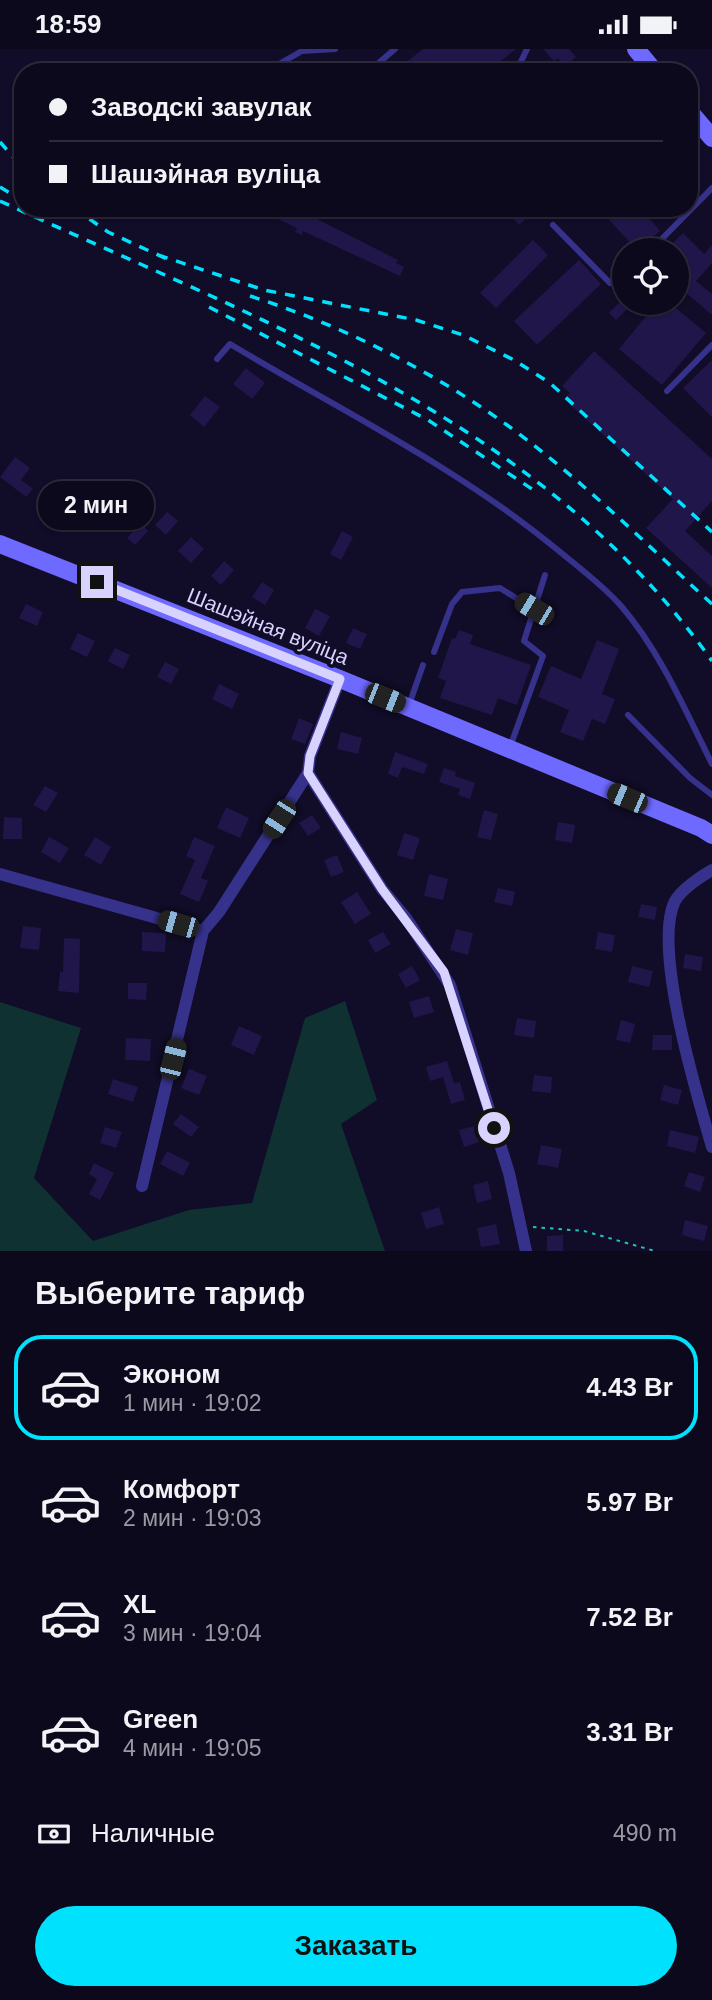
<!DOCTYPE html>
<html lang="ru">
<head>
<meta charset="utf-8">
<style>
	:root { --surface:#0d091d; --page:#1b172a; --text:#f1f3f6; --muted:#9a9aa4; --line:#2d2a3b; --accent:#00e1fd }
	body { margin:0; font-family:Helvetica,sans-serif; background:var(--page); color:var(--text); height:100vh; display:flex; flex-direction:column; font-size:26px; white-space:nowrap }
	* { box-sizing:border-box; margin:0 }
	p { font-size:23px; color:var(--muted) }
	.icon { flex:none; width:38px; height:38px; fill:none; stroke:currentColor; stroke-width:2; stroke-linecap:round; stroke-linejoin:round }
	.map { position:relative; height:1202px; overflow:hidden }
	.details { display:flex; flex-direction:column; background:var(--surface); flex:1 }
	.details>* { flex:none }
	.top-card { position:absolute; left:14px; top:14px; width:684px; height:154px; border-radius:28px; box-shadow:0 2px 5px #0004,0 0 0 2px var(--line); display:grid; align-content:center; height:154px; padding:0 35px; background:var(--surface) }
	.controls { position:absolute; left:612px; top:189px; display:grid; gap:14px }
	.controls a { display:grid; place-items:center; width:77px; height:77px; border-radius:50%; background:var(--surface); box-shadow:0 2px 5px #0004,0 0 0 2px var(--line); font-size:35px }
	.end { position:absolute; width:32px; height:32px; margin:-16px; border:9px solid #d8d2ff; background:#111; box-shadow:0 0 0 4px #111 }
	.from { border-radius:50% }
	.bubble { position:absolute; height:49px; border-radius:24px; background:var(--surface); box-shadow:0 2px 5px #0004,0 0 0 2px var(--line); font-size:23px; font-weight:700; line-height:49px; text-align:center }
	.car { position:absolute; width:21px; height:42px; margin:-21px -10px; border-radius:9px; box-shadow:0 0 5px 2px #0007; background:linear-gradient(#222 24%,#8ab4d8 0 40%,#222 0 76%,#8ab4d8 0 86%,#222 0) }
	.top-card b { display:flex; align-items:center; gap:24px; height:66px; font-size:26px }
	.top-card b+b { border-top:2px solid var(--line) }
	.top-card i { width:18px; height:18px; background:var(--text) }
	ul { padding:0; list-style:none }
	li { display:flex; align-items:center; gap:21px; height:105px; margin:0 14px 10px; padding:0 21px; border:4px solid transparent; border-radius:28px }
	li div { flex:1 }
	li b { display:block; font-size:26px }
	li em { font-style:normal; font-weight:700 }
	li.current { border-color:var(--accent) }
	li>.icon { width:63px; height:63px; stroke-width:1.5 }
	h2 { padding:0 35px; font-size:32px; line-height:84px }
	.pay { display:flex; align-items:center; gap:18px; height:77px; padding:0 35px; font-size:26px }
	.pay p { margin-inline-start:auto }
	.cta { display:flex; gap:14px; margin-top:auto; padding:14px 35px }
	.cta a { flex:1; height:80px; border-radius:42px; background:var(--accent); color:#111; font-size:28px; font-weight:700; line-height:80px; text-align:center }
	.status { display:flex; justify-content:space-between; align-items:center; height:49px; padding:0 35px; background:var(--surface); direction:ltr }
	.status svg { height:19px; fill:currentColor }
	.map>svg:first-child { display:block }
</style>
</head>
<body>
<div class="status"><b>18:59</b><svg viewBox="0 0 49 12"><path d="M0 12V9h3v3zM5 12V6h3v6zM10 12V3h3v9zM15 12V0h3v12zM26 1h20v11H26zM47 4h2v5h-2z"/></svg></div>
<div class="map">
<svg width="712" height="1202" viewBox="0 0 712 1202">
	<rect width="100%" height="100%" fill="#110c27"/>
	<path fill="#0f3131" d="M345 952 377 1051 341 1075 385 1202H0V953L81 979 34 1129 93 1192 189 1161 252 1154 305 969Z"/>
	<path fill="#21164a" d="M423 0H516L487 23H394Z
		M543 0H569L576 8 565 18 558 9 554 12Z
		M273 159 289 166 292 159 303 165 305 160 312 163 311 167 398 211 396 214 404 218 400 227 303 182 302 186 295 183 297 179 270 166Z
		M514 159H537L519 176 509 164Z
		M598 159H656L647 167 660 182 637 201Z
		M683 184 704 205 712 196V214L696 232 712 245V266L677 236V201H671L676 197 673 194Z
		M533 191 548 206 496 259 480 244Z
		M579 211 601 235 537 296 514 272Z
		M625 248V254H633L616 271 609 264Z
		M657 254H670L706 284 662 336 619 300Z
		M594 302 712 410V452L685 482 712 507V539L646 479 673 450 564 350 570 344 562 337Z
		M712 311V368L683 339Z
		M246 319 265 334 252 350 233 335Z
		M205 347 220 358 204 378 190 366Z
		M15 408 30 419 21 431 33 440 26 448 0 428Z
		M141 442 153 452 140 467 128 456Z
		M92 445 101 456 82 472 73 461Z
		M167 463 178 472 166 486 155 476Z
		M140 474 148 482 135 496 127 489Z
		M342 482 353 488 341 511 330 505Z
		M191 488 204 500 191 514 178 502Z
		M224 512 234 521 221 536 211 527Z
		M262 533 274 541 265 556 252 548Z
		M26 555 43 563 37 577 19 569Z
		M315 560 330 567 319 587 305 579Z
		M353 579 367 585 360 600 346 594Z
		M459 581 473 586 470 595 531 616 517 656 498 649 492 666 440 649 446 632 438 629 452 589 455 590Z
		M78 584 95 592 87 608 70 600Z
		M597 591 619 600 602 645 615 650 605 675 592 670 583 692 560 683 569 661 538 648 551 617 581 630Z
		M115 599 130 606 123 620 108 612Z
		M165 613 179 620 171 635 157 628Z
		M219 635 239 645 232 660 212 650Z
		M299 669 313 675 305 695 291 690Z
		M341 683 362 689 358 705 337 700Z
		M395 703 428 715 424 725 402 718 398 729 388 725Z
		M444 719 456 723 455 727 475 734 470 750 458 746 460 740 439 733Z
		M45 737 58 744 46 763 33 756Z
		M226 758 249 769 240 789 217 779Z
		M484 761 498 765 491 791 477 788Z
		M312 766 321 779 308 787 299 774Z
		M4 768 22 769V790H3Z
		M558 773 575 776 572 794 555 791Z
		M404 784 420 789 413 811 397 806Z
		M49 788 69 799 60 814 41 803Z
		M95 788 111 798 101 816 84 806Z
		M194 788 215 797 201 829 208 832 199 853 180 845 195 811 186 807Z
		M337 806 344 823 331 828 324 811Z
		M429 825 448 830 443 851 424 847Z
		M498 839 515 843 512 857 494 853Z
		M357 843 371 865 355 875 341 853Z
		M641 855 657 858 655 871 638 868Z
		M23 877 41 879 39 901 20 899Z
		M456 880 473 884 468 906 450 901Z
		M142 883 166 884 165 903 142 902Z
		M383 883 391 895 375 904 368 891Z
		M598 883 615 886 612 903 595 900Z
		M64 889 80 890 79 944 58 942 60 923H63Z
		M685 905 703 908 701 922 683 919Z
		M412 917 420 931 406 939 398 925Z
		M632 917 653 922 649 938 628 933Z
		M128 934H147L146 951 128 950Z
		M429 947 434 963 414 969 409 953Z
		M517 969 536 972 534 989 514 986Z
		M621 971 635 975 630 994 616 991Z
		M239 977 262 987 254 1006 231 996Z
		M653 986H672V1001H652Z
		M126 989 151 990 150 1012 125 1011Z
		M447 1012 454 1034 460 1033 465 1051 451 1055 443 1028 430 1032 426 1018Z
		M189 1020 207 1027 199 1046 181 1039Z
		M534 1026 552 1028 551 1044 532 1042Z
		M113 1030 138 1038 133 1053 108 1045Z
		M664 1036 682 1041 678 1056 660 1051Z
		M181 1065 199 1078 191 1088 173 1075Z
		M475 1077 479 1093 464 1098 459 1081Z
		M105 1078 122 1083 116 1099 100 1094Z
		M670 1081 699 1088 695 1104 667 1097Z
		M541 1096 562 1100 558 1119 537 1115Z
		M167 1102 190 1114 183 1127 160 1115Z
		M94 1114 114 1124 100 1151 89 1145 97 1130 89 1125Z
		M689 1123 705 1128 700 1143 684 1137Z
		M488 1132 492 1150 477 1154 473 1136Z
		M439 1158 444 1175 426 1180 421 1164Z
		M685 1171 708 1177 704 1192 682 1186Z
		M496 1175 500 1195 481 1198 477 1179Z
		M563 1186V1202H547V1187Z"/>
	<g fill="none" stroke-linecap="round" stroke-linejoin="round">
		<path stroke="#21c4bc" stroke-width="2" stroke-dasharray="3.5 5" stroke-linecap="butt" d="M533 1178 584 1182 655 1202"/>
		<path stroke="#36328b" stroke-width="6" d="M265 23 302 2 335 0
			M368 23 395 0
			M516 23 527 0
			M553 176 610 234 625 224
			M651 201 712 139
			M217 310 230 295C340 361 455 417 554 498 577 517 603 536 622 558 661 604 685 661 712 715
			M667 342 712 296
			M434 603 452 555 462 543 500 539 534 560
			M409 656 423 616
			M628 666 690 729 712 746
			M510 698 543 607 524 592 545 526"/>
		<path stroke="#36328b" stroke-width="12" d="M340 630 310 707 308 724 382 840 406 869 450 936 509 1124 526 1202
			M712 821C701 827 681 841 675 852 652 898 697 1046 712 1098
			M0 825 203 882 219 863 308 724
			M142 1137 203 882"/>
		<path stroke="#6e69ff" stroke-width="18" d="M636 0 655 23
			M690 63 712 89
			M0 495 340 630 701 779 712 786"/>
		<path stroke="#00e1fd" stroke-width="3.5" stroke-dasharray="10 9" stroke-linecap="butt" d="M0 93 23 119
			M0 138 23 152
			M0 152C260 272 539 369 712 612
			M74 159 108 183 167 210
			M158 206 264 241 416 271 463 286 514 311 550 334 712 483
			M250 247C341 276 429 320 507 376 580 429 645 494 712 555
			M209 258 428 371 532 440"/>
	</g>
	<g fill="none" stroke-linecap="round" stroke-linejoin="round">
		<path stroke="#d8d2ff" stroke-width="9" d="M97 533 340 630 310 707 308 724 382 840 444 923 494 1079"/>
	</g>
	<g text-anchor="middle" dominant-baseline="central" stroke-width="7" stroke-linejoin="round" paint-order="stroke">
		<g font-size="21" fill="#d8d2ff" stroke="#110c27">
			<text transform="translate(268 577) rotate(22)">Шашэйная вуліца</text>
		</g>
	</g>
</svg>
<div class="controls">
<a><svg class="icon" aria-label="locate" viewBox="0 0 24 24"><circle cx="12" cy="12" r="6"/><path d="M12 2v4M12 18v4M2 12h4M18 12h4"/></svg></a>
</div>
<i class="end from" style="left:494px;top:1079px"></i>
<i class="end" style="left:97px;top:533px"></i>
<div class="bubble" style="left:38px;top:432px;width:116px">2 мин</div>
<i class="car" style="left:534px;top:560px;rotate:301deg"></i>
<i class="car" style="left:385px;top:649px;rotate:112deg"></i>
<i class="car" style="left:627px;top:749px;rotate:293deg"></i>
<i class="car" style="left:279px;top:770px;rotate:213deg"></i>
<i class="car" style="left:178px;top:875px;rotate:286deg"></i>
<i class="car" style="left:173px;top:1010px;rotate:14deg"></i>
<div class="top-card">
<b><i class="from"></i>Заводскі завулак</b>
<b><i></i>Шашэйная вуліца</b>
</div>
</div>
<section class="details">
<h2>Выберите тариф</h2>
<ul>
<li class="current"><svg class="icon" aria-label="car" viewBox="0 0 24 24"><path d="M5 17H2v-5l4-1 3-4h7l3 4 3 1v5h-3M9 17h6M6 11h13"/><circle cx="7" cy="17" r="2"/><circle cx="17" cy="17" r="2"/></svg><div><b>Эконом</b><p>1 мин · 19:02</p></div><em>4.43 Br</em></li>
<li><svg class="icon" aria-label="car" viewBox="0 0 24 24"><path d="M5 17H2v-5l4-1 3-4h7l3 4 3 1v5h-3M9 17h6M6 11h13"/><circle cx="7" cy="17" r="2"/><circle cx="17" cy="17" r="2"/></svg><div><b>Комфорт</b><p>2 мин · 19:03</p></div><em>5.97 Br</em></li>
<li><svg class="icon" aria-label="car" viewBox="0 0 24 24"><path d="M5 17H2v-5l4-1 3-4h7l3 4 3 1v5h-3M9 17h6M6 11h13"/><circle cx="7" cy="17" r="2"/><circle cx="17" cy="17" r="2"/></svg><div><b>XL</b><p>3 мин · 19:04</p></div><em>7.52 Br</em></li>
<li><svg class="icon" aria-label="car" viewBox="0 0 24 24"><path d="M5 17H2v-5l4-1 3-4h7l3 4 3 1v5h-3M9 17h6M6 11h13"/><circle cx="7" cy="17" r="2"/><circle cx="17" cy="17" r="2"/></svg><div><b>Green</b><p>4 мин · 19:05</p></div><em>3.31 Br</em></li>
</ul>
<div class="pay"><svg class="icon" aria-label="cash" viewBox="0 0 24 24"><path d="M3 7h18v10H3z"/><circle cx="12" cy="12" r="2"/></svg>Наличные<p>490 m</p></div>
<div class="cta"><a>Заказать</a></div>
</section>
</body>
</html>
